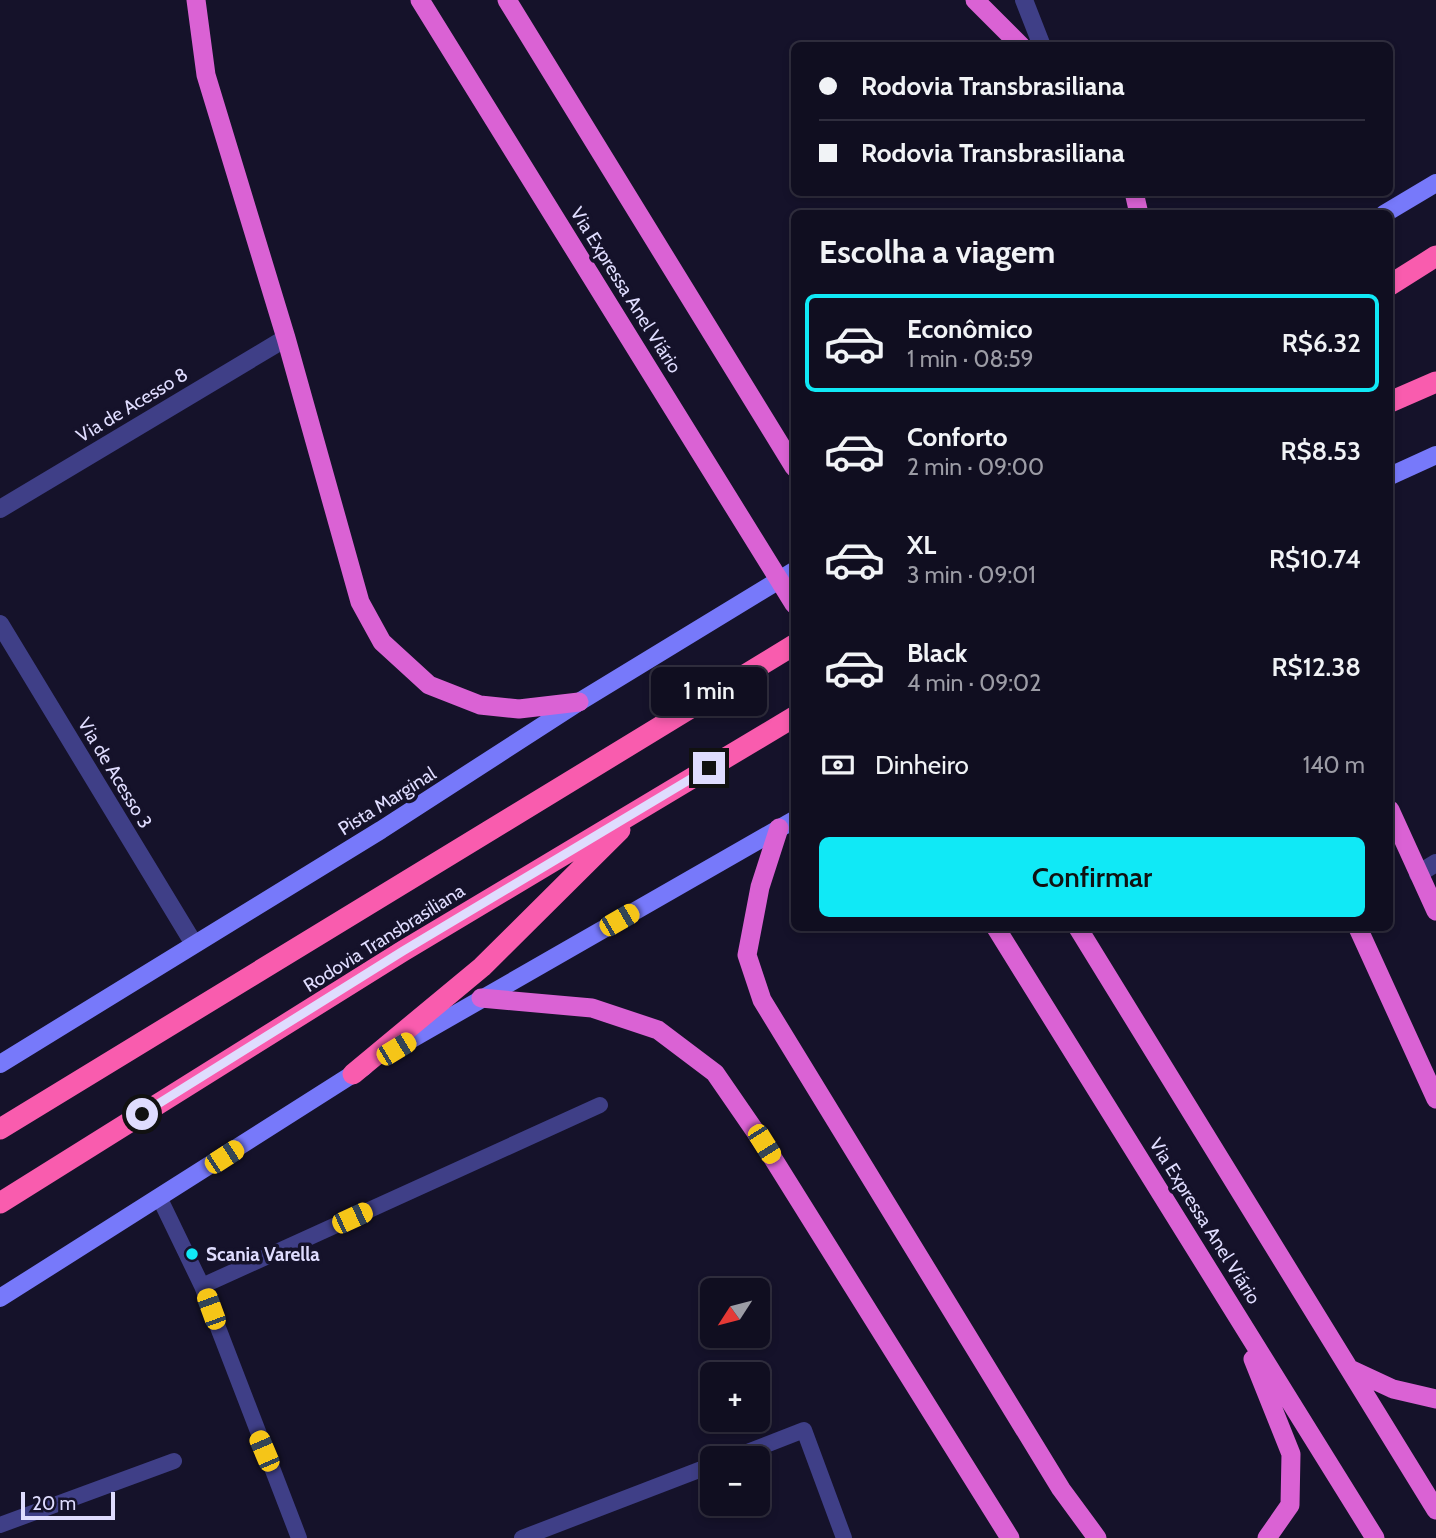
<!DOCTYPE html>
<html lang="pt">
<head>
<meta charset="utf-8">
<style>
	:root { --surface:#100e20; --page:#1e1c2d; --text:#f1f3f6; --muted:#9c9ca5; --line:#302e3e; --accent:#10e9f6 }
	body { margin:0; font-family:Cabin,sans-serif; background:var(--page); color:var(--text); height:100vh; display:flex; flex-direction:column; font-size:26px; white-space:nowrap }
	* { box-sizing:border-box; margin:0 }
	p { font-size:23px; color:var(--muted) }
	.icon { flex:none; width:38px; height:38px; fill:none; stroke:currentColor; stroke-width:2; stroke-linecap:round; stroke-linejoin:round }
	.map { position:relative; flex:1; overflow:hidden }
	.drawer { position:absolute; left:791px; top:210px; width:602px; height:721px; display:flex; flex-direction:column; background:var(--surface); border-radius:10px; box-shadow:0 4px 10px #0003,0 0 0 2px var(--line) }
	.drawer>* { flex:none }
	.hud { position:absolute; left:791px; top:42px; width:602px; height:154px; border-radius:10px; box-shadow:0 4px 10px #0003,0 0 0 2px var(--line); display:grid; align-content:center; height:154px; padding:0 28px; background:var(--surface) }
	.needle { width:46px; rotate:234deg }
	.fabs { position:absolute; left:700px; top:1278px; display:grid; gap:14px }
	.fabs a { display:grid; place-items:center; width:70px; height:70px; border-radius:10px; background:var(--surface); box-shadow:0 4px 10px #0003,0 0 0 2px var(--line); font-size:35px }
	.scale { position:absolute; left:21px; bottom:18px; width:94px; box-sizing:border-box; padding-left:7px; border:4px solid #dfdcfe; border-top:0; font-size:19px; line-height:24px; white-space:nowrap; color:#dfdcfe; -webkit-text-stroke:5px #15122a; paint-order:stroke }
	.end { position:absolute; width:32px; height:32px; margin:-16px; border:9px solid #dfdcfe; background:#111; box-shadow:0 0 0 4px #111 }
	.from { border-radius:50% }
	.bubble { position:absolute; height:49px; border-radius:10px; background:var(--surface); box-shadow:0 4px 10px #0003,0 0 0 2px var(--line); font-size:23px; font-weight:600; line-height:49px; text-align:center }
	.car { position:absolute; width:21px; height:42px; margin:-21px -10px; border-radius:9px; box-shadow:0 0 5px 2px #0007; background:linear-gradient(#f5c518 24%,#345 0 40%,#f5c518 0 76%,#345 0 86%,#f5c518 0) }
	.hud b { display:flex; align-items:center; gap:24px; height:66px; font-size:26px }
	.hud b+b { border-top:2px solid var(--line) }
	.hud i { width:18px; height:18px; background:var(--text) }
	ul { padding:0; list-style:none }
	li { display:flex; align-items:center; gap:21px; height:98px; margin:0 14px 10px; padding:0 14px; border:4px solid transparent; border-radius:10px }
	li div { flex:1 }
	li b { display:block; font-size:26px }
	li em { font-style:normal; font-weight:600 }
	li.current { border-color:var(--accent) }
	li>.icon { width:63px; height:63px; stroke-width:1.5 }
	h2 { padding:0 28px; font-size:32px; line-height:84px }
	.pay { display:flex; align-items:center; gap:18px; height:77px; padding:0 28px; font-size:26px }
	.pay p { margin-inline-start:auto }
	.button { display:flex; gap:14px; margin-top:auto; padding:14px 28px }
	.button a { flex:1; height:80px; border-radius:10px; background:var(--accent); color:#111; font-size:28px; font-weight:600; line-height:80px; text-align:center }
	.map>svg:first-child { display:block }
</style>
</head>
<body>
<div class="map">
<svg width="1436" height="1538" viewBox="0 0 1436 1538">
	<rect width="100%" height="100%" fill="#15122a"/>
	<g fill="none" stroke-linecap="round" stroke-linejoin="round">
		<path stroke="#3f3f87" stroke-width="16" d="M160 1199 202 1286 299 1538
			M202 1286 600 1105
			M732 1458 804 1430 844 1538
			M0 1525 174 1461
			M522 1538 712 1465"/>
		<path stroke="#3f3f87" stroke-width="18" d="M0 509 286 338
			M0 624 194 944
			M1418 874 1436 863"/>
		<path stroke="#3f3f87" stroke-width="18" d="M1024 0 1042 46"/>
		<path stroke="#7779fa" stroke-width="18" d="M1384 214 1436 183
			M1390 476 1436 455
			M391 1051 794 820
			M0 1064 381 830 579 702 794 571
			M0 1298 364 1067"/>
		<path stroke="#da62d4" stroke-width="19" d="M196 0 206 75 286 338 360 602 382 642 429 685 480 705 519 709 579 702
			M420 0 794 604
			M507 0 794 467
			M975 0 1021 46
			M1134 192 1139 214
			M1390 810 1436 911
			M779 828 760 887 747 955 762 1000 1061 1489 1097 1538
			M996 928 1375 1538
			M1078 928 1436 1510
			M1358 928 1436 1099
			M481 998 592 1008 658 1030 715 1073 764 1144 1010 1538
			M1253 1359 1291 1454 1290 1505 1267 1538
			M1350 1369 1393 1389 1436 1399"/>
		<path stroke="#f95cae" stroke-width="21" d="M1390 285 1436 256
			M1390 402 1436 382
			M353 1074 482 967 620 830
			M0 1129 794 645
			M0 1203 403 951 794 717"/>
	</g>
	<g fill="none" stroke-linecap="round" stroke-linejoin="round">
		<path stroke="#dfdcfe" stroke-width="9" d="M142 1114 403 951 709 768"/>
	</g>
	<circle fill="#10e9f6" stroke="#15122a" stroke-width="2.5" cx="192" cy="1254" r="7"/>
	<g text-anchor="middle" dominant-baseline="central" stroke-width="7" stroke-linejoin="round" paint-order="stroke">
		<g font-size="19" fill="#dfdcfe" stroke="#15122a">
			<text transform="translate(626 290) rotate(58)">Via Expressa Anel Viário</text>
			<text transform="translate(132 405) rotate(-31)">Via de Acesso 8</text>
			<text transform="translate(115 773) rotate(59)">Via de Acesso 3</text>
			<text transform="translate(387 801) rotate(-32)">Pista Marginal</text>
			<text transform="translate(384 938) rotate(-32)">Rodovia Transbrasiliana</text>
			<text transform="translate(1205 1221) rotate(58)">Via Expressa Anel Viário</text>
		</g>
		<g font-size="19" font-weight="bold" fill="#dfdcfe" stroke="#15122a" text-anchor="start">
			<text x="206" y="1254">Scania Varella</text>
		</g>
	</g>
</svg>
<div class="fabs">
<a><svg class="needle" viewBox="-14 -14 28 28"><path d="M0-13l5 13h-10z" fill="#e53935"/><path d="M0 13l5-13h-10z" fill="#9c9ca5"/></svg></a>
<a>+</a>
<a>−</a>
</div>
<div class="scale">20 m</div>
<i class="end from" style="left:142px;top:1114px"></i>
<i class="end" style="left:709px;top:768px"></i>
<div class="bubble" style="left:651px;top:667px;width:116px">1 min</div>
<i class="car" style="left:619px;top:920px;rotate:60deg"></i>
<i class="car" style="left:396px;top:1049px;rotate:59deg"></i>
<i class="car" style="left:764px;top:1144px;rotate:148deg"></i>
<i class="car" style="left:224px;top:1157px;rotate:57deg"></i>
<i class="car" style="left:352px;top:1218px;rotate:65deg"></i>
<i class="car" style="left:211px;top:1309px;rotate:340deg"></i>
<i class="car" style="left:264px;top:1451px;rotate:337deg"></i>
<div class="hud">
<b><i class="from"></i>Rodovia Transbrasiliana</b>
<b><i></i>Rodovia Transbrasiliana</b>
</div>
<section class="drawer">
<h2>Escolha a viagem</h2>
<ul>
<li class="current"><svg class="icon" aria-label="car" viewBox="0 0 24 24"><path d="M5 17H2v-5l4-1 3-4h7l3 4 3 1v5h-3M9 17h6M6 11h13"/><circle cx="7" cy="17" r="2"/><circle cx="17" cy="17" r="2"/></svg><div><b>Econômico</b><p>1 min · 08:59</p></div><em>R$6.32</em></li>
<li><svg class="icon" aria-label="car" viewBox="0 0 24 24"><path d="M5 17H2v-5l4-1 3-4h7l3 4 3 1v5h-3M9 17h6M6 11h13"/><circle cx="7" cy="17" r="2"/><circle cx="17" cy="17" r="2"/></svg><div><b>Conforto</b><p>2 min · 09:00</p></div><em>R$8.53</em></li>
<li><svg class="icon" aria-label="car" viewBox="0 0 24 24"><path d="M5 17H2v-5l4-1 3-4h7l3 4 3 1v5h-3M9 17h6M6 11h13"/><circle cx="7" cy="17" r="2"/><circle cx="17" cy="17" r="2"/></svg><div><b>XL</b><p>3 min · 09:01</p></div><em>R$10.74</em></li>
<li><svg class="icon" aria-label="car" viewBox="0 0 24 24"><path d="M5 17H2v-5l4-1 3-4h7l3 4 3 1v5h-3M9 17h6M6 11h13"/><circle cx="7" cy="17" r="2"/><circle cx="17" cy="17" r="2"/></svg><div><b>Black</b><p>4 min · 09:02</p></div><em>R$12.38</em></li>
</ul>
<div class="pay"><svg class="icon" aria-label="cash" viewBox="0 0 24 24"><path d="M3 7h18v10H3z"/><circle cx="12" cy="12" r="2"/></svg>Dinheiro<p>140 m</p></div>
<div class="button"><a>Confirmar</a></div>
</section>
</div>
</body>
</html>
